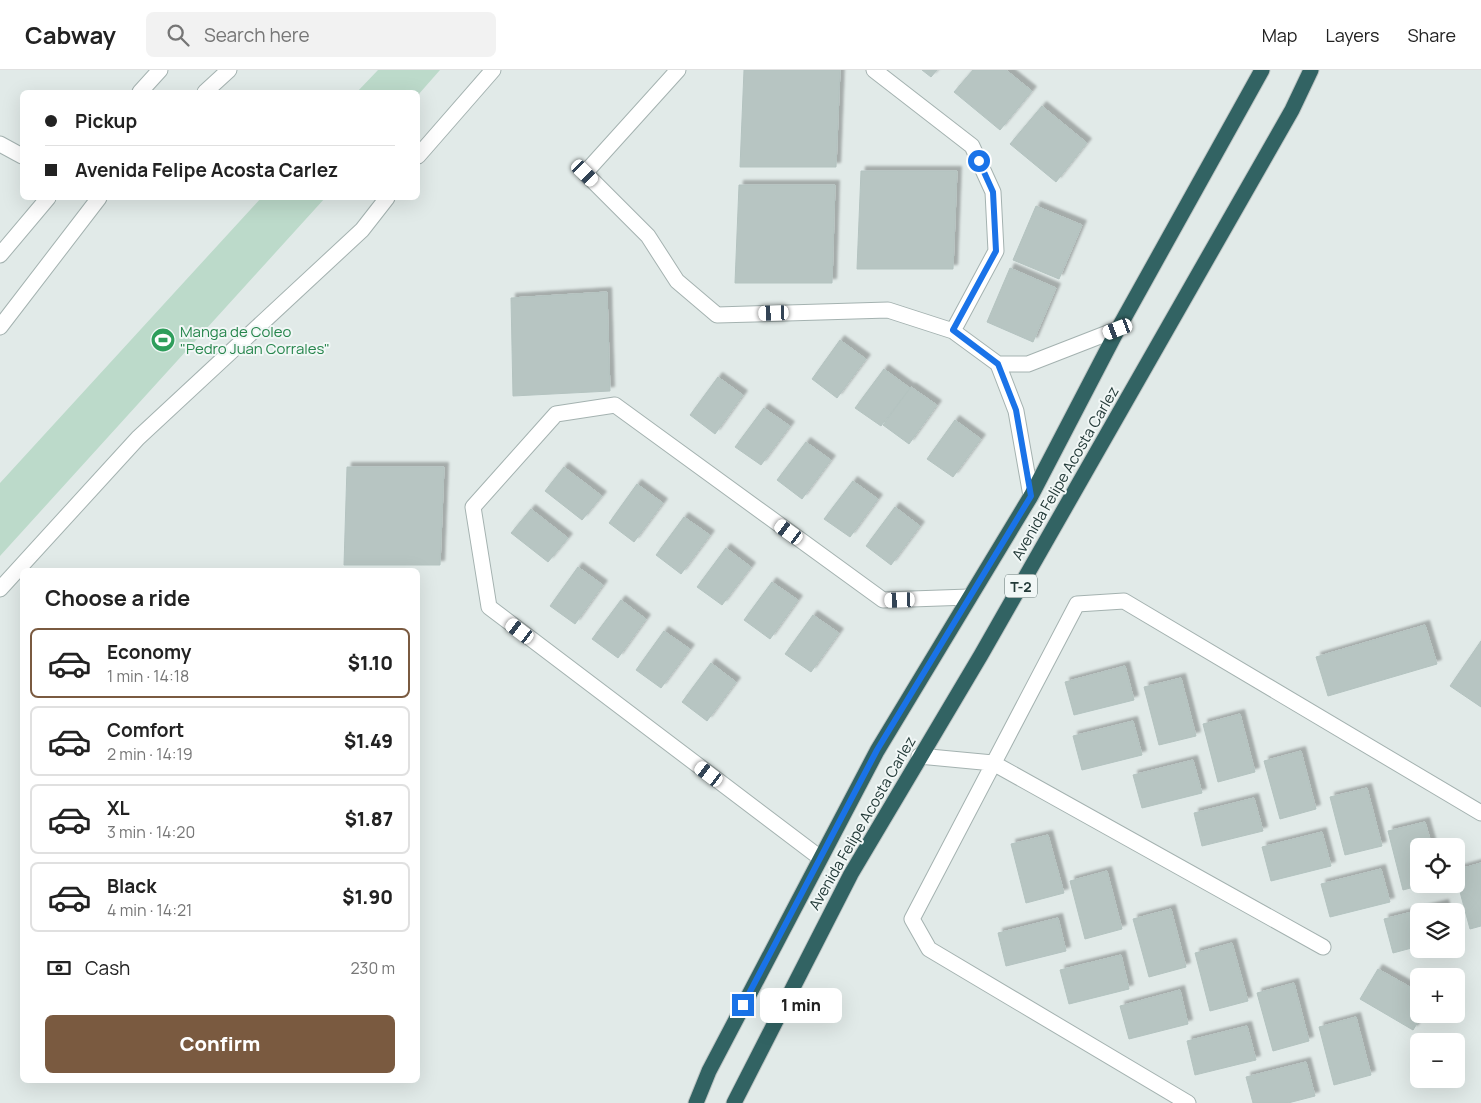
<!DOCTYPE html>
<html lang="en">
<head>
<meta charset="utf-8">
<style>
	:root { --surface:#fff; --page:#f2f2f2; --text:#222; --muted:#767676; --line:#e0e0e0; --accent:#7a5a40 }
	body { margin:0; font-family:Manrope,sans-serif; background:var(--page); color:var(--text); height:100vh; display:flex; flex-direction:column; font-size:19px; white-space:nowrap }
	* { box-sizing:border-box; margin:0 }
	p { font-size:16px; color:var(--muted) }
	.icon { flex:none; width:28px; height:28px; fill:none; stroke:currentColor; stroke-width:2; stroke-linecap:round; stroke-linejoin:round }
	.map { position:relative; flex:1; overflow:hidden }
	.side { position:absolute; left:20px; top:498px; width:400px; height:515px; display:flex; flex-direction:column; background:var(--surface); border-radius:8px; box-shadow:0 5px 20px #0002 }
	.side>* { flex:none }
	.top-card { position:absolute; left:20px; top:20px; width:400px; height:110px; border-radius:8px; box-shadow:0 5px 20px #0002; display:grid; align-content:center; height:110px; padding:0 25px; background:var(--surface) }
	.buttons { position:absolute; left:1410px; top:768px; display:grid; gap:10px }
	.buttons a { display:grid; place-items:center; width:55px; height:55px; border-radius:8px; background:var(--surface); box-shadow:0 5px 20px #0002; font-size:25px }
	.end { position:absolute; width:22px; height:22px; margin:-11px; border:6px solid #1a73e8; background:#fff; box-shadow:0 0 0 2px #fff }
	.from { border-radius:50% }
	.bubble { position:absolute; height:35px; border-radius:8px; background:var(--surface); box-shadow:0 5px 20px #0002; font-size:16px; font-weight:800; line-height:35px; text-align:center }
	.car { position:absolute; width:15px; height:30px; margin:-15px -8px; border-radius:6px; box-shadow:0 0 4px 1px #0007; background:linear-gradient(#fff 24%,#345 0 40%,#fff 0 76%,#345 0 86%,#fff 0) }
	.top-card b { display:flex; align-items:center; gap:18px; height:48px; font-size:19px }
	.top-card b+b { border-top:1px solid var(--line) }
	.top-card i { width:12px; height:12px; background:var(--text) }
	ul { padding:0; list-style:none }
	li { display:flex; align-items:center; gap:15px; height:70px; margin:0 10px 8px; padding:0 15px; border:2px solid var(--line); border-radius:8px }
	li div { flex:1 }
	li b { display:block; font-size:19px }
	li em { font-style:normal; font-weight:800 }
	li.current { border-color:var(--accent) }
	li>.icon { width:45px; height:45px; stroke-width:1.5 }
	h2 { padding:0 25px; font-size:22px; line-height:60px }
	.pay { display:flex; align-items:center; gap:12px; height:55px; padding:0 25px; font-size:19px }
	.pay p { margin-inline-start:auto }
	.action { display:flex; gap:10px; margin-top:auto; padding:10px 25px }
	.action a { flex:1; height:58px; border-radius:8px; background:var(--accent); color:#fff; font-size:20px; font-weight:800; line-height:58px; text-align:center }
	header { display:flex; align-items:center; gap:30px; box-sizing:border-box; height:70px; padding:0 25px; background:var(--surface); border-bottom:1px solid var(--line) }
	header strong { font-size:24px }
	nav { display:flex; gap:28px; margin-inline-start:auto; font-size:18px }
	.search { width:350px; height:45px; background:var(--page); display:flex; align-items:center; gap:12px; box-sizing:border-box; padding:0 18px; border-radius:8px; color:var(--muted); font-size:19px }
	.map>svg:first-child { display:block }
</style>
</head>
<body>
<header>
<strong>Cabway</strong>
<div class="search"><svg class="icon" aria-label="search" viewBox="0 0 24 24"><circle cx="10" cy="10" r="6"/><path d="M15 15l6 6"/></svg>Search here</div>
<nav><a>Map</a><a>Layers</a><a>Share</a></nav>
</header>
<div class="map">
<svg width="1481" height="1033" viewBox="0 0 1481 1033">
	<defs>
		<filter id="shadow"><feDropShadow dx="4.5" dy="-4.5" stdDeviation="1" flood-color="#0004"/></filter>
	</defs>
	<rect width="100%" height="100%" fill="#e1eae8"/>
	<path fill="#bcdaca" d="M378 0H440L418 25V22H357Z
		M261 128H325L0 486V413Z"/>
	<path fill="#b7c5c2" stroke="#b4c3c0" filter="url(#shadow)" d="M744 0H840L836 97H740Z
		M922 0H937L931 7Z
		M973 0H1006L1032 21 1000 60 954 22Z
		M1042 36 1087 73 1056 112 1010 74Z
		M861 101H957L953 199H857Z
		M739 115H835L832 213H735Z
		M1036 136 1082 155 1059 209 1013 190Z
		M1010 198 1056 218 1033 272 987 252Z
		M607 222 610 321 513 326 511 228Z
		M840 270 866 289 837 328 812 309Z
		M884 299 910 318 881 356 855 338Z
		M718 307 743 325 715 364 690 345Z
		M911 317 937 335 909 374 883 355Z
		M764 338 790 356 761 395 735 377Z
		M955 350 981 369 953 407 927 389Z
		M806 372 831 390 802 429 777 410Z
		M347 397H444L440 495H344Z
		M564 397 602 426 582 450 545 421Z
		M853 411 878 429 850 467 824 449Z
		M637 414 663 433 634 472 609 453Z
		M895 437 920 456 891 495 866 476Z
		M531 439 568 468 548 492 511 463Z
		M684 447 710 465 681 504 656 485Z
		M726 478 751 497 722 535 697 517Z
		M578 497 603 515 575 554 550 536Z
		M772 512 798 530 770 569 744 550Z
		M621 530 646 549 618 588 592 569Z
		M813 545 839 563 811 602 785 584Z
		M1425 555 1437 594 1328 626 1316 587Z
		M664 561 690 579 661 618 636 600Z
		M1481 571V637L1450 616Z
		M711 593 736 612 707 651 682 632Z
		M1125 596 1134 630 1074 645 1065 612Z
		M1181 608 1196 666 1159 675 1144 617Z
		M1240 644 1255 702 1218 712 1203 654Z
		M1133 651 1142 685 1082 700 1073 666Z
		M1301 681 1316 739 1280 749 1264 691Z
		M1193 690 1202 723 1142 738 1133 705Z
		M1367 718 1382 776 1345 785 1330 727Z
		M1254 728 1263 761 1202 776 1194 743Z
		M1425 752 1432 776H1419V814H1425L1403 820 1388 761Z
		M1322 762 1331 796 1271 811 1262 777Z
		M1048 765 1064 823 1026 833 1011 774Z
		M1481 793V856L1470 859 1456 807V800Z
		M1381 799 1390 832 1330 847 1321 814Z
		M1107 801 1122 859 1085 869 1070 811Z
		M1444 834 1446 841H1419V876L1393 883 1384 849Z
		M1171 839 1186 897 1149 907 1133 849Z
		M1058 848 1066 881 1006 896 998 863Z
		M1232 873 1248 931 1210 941 1195 883Z
		M1121 885 1129 919 1069 934 1060 900Z
		M1378 899 1419 922V944H1423L1413 960 1360 929Z
		M1294 913 1309 971 1273 981 1257 923Z
		M1180 920 1188 954 1129 969 1120 936Z
		M1356 947 1371 1005 1334 1015 1319 957Z
		M1247 956 1256 990 1195 1005 1187 971Z
		M1306 992 1315 1026 1288 1033H1253L1246 1007Z"/>
	<g fill="none" stroke-linecap="round" stroke-linejoin="round">
		<defs>
			<path id="minor" d="M678 0 585 103 648 166 677 211 717 245 888 240 953 261 998 294
				M874 0 972 76 993 122 996 181 953 261
				M140 22 160 0
				M205 22 229 0
				M0 74 22 86
				M418 86 493 0
				M0 185 48 128
				M0 257 99 128
				M1031 426 1016 341 998 294H1028L1118 259
				M0 519 138 368 362 160 387 128
				M919 686 993 693 1323 877
				M819 787 489 537 473 437 556 344 615 335 883 530 969 527
				M1188 1033 929 879 912 849 1077 534 1124 531 1481 743"/>
			<path id="highway" d="M696 1033 709 1001 877 681 1031 426 1118 259 1262 0
				M734 1033 851 804 981 585 1292 40 1311 0"/>
		</defs>
		<use href="#minor" stroke="#a4b2b0" stroke-width="17"/>
		<use href="#highway" stroke="#bdc4c3" stroke-width="17"/>
		<use href="#minor" stroke="#fff" stroke-width="15"/>
		<use href="#highway" stroke="#326363" stroke-width="15"/>
	</g>
	<g fill="none" stroke-linecap="round" stroke-linejoin="round">
		<path stroke="#1a73e8" stroke-width="6" d="M743 935 877 680 1031 426 1016 340 998 294 953 260 996 181 993 122 979 91"/>
	</g>
	<defs>
		<symbol id="stadium-disc" viewBox="-11 -11 22 22"><circle r="9.5" fill="#2e9e5b" stroke="#f1f7f6"/><path d="M0-5a6.5 5 0 1 0 0 10a6.5 5 0 1 0 0-10ZM-3.5-1.8h7v3.6h-7Z" fill="#fff"/></symbol>
	</defs>
	<g fill-rule="evenodd">
		<use href="#stadium-disc" x="149" y="256" width="28" height="28"/>
	</g>
	<g text-anchor="middle" dominant-baseline="central" stroke-width="4" stroke-linejoin="round" paint-order="stroke">
		<rect fill="#f1f7f6" stroke="#617371" stroke-width="1" x="1005" y="504.5" width="32" height="23" rx="4"/>
		<g font-size="14" font-weight="bold" fill="#233a38">
			<text x="1021" y="516">T-2</text>
		</g>
		<g font-size="15" fill="#27864d" stroke="#f1f7f6" text-anchor="start">
			<text x="180" y="261">Manga de Coleo<tspan x="180" dy="17">"Pedro Juan Corrales"</tspan></text>
		</g>
		<g font-size="15" fill="#233a38" stroke="#f1f7f6">
			<text transform="translate(1065 403) rotate(-60)">Avenida Felipe Acosta Carlez</text>
			<text transform="translate(862 753) rotate(-60)">Avenida Felipe Acosta Carlez</text>
		</g>
	</g>
</svg>
<div class="buttons">
<a><svg class="icon" aria-label="locate" viewBox="0 0 24 24"><circle cx="12" cy="12" r="6"/><path d="M12 2v4M12 18v4M2 12h4M18 12h4"/></svg></a>
<a><svg class="icon" aria-label="layers" viewBox="0 0 24 24"><path d="M12 4l9 5-9 5-9-5zM3 14l9 5 9-5"/></svg></a>
<a>+</a>
<a>−</a>
</div>
<i class="end from" style="left:979px;top:91px"></i>
<i class="end" style="left:743px;top:935px"></i>
<div class="bubble" style="left:760px;top:918px;width:82px">1 min</div>
<i class="car" style="left:585px;top:103px;rotate:135deg"></i>
<i class="car" style="left:774px;top:243px;rotate:268deg"></i>
<i class="car" style="left:1118px;top:259px;rotate:249deg"></i>
<i class="car" style="left:789px;top:462px;rotate:306deg"></i>
<i class="car" style="left:900px;top:530px;rotate:268deg"></i>
<i class="car" style="left:520px;top:561px;rotate:307deg"></i>
<i class="car" style="left:709px;top:704px;rotate:307deg"></i>
<div class="top-card">
<b><i class="from"></i>Pickup</b>
<b><i></i>Avenida Felipe Acosta Carlez</b>
</div>
<section class="side">
<h2>Choose a ride</h2>
<ul>
<li class="current"><svg class="icon" aria-label="car" viewBox="0 0 24 24"><path d="M5 17H2v-5l4-1 3-4h7l3 4 3 1v5h-3M9 17h6M6 11h13"/><circle cx="7" cy="17" r="2"/><circle cx="17" cy="17" r="2"/></svg><div><b>Economy</b><p>1 min · 14:18</p></div><em>$1.10</em></li>
<li><svg class="icon" aria-label="car" viewBox="0 0 24 24"><path d="M5 17H2v-5l4-1 3-4h7l3 4 3 1v5h-3M9 17h6M6 11h13"/><circle cx="7" cy="17" r="2"/><circle cx="17" cy="17" r="2"/></svg><div><b>Comfort</b><p>2 min · 14:19</p></div><em>$1.49</em></li>
<li><svg class="icon" aria-label="car" viewBox="0 0 24 24"><path d="M5 17H2v-5l4-1 3-4h7l3 4 3 1v5h-3M9 17h6M6 11h13"/><circle cx="7" cy="17" r="2"/><circle cx="17" cy="17" r="2"/></svg><div><b>XL</b><p>3 min · 14:20</p></div><em>$1.87</em></li>
<li><svg class="icon" aria-label="car" viewBox="0 0 24 24"><path d="M5 17H2v-5l4-1 3-4h7l3 4 3 1v5h-3M9 17h6M6 11h13"/><circle cx="7" cy="17" r="2"/><circle cx="17" cy="17" r="2"/></svg><div><b>Black</b><p>4 min · 14:21</p></div><em>$1.90</em></li>
</ul>
<div class="pay"><svg class="icon" aria-label="cash" viewBox="0 0 24 24"><path d="M3 7h18v10H3z"/><circle cx="12" cy="12" r="2"/></svg>Cash<p>230 m</p></div>
<div class="action"><a>Confirm</a></div>
</section>
</div>
</body>
</html>
